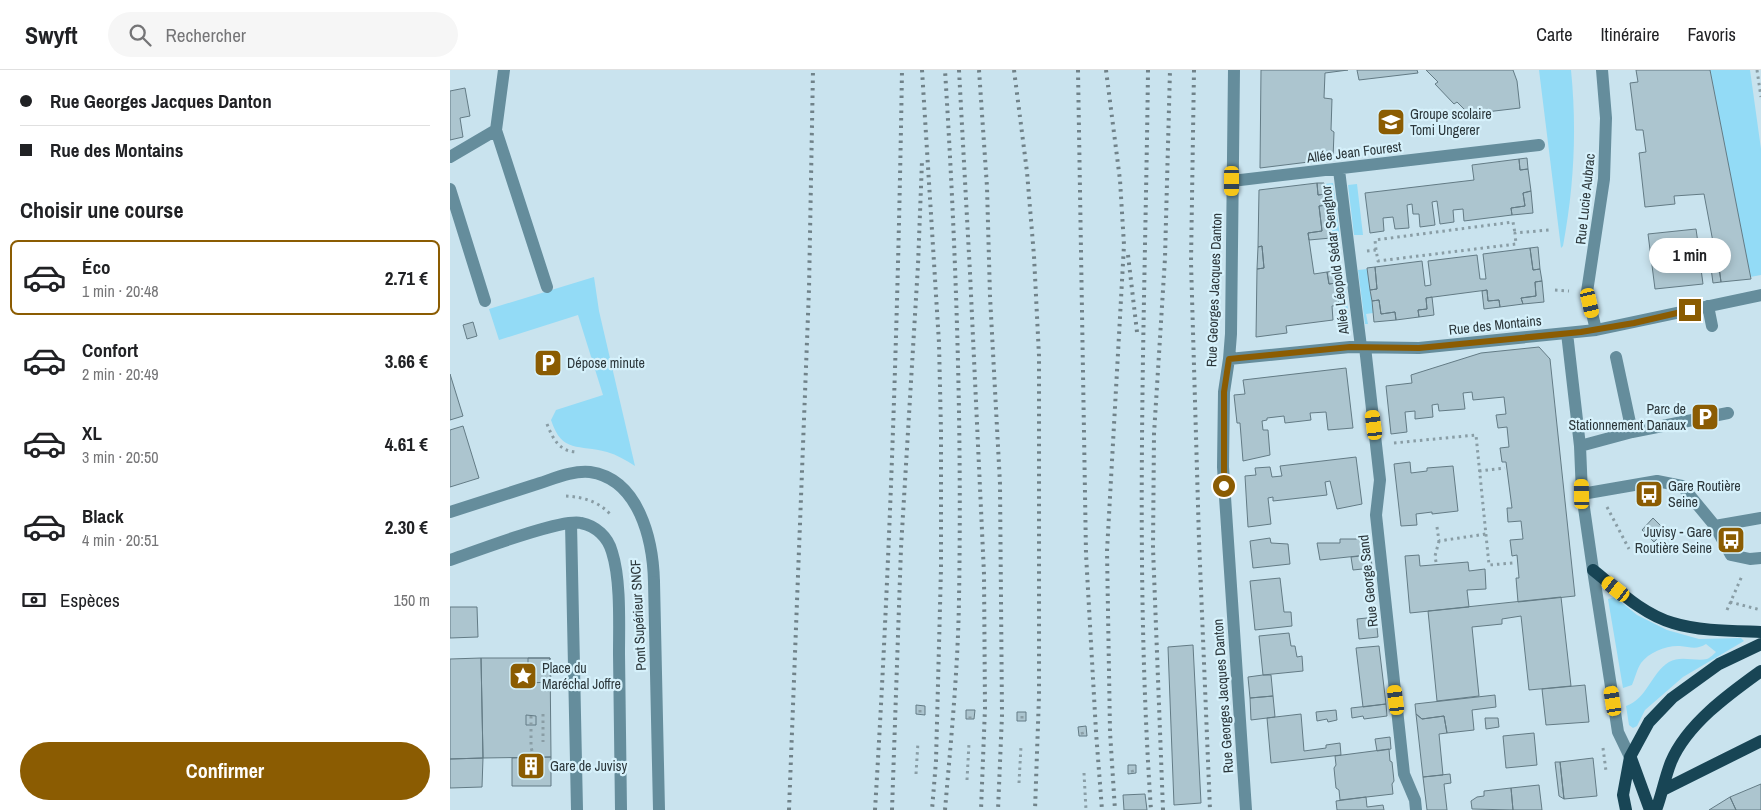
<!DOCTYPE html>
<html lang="fr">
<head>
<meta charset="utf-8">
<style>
	:root { --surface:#fff; --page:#f6f6f6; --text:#202124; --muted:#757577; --line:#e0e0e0; --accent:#8b5c02 }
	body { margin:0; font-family:"Archivo Narrow",sans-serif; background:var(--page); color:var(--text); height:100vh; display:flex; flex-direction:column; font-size:19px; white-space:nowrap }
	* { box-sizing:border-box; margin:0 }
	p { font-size:16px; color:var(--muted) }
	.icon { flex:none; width:28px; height:28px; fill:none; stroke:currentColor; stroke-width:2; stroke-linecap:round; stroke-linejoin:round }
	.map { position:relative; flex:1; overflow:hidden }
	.side { display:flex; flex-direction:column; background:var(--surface); width:450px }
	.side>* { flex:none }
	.top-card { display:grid; align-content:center; height:110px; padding:0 20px; background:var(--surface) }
	.end { position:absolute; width:22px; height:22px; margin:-11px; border:6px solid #8b5c02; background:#fff; box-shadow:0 0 0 2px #fff }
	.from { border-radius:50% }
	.bubble { position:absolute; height:35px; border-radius:18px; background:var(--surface); box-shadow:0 2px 8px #0003; font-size:16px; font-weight:700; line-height:35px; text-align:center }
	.car { position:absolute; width:15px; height:30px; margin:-15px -8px; border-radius:6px; box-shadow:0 0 4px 1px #0007; background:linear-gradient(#f5c518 24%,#345 0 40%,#f5c518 0 76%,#345 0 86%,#f5c518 0) }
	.top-card b { display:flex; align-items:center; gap:18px; height:48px; font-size:19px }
	.top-card b+b { border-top:1px solid var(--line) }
	.top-card i { width:12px; height:12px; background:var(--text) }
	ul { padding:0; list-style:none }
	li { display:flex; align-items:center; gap:15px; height:75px; margin:0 10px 8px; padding:0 10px; border:2px solid transparent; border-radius:8px }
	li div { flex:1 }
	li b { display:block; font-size:19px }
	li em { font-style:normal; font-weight:700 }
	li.on { border-color:var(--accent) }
	li>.icon { width:45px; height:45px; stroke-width:1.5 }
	h2 { padding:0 20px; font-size:22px; line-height:60px }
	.pay { display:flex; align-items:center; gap:12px; height:55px; padding:0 20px; font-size:19px }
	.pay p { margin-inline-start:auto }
	.action { display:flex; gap:10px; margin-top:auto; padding:10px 20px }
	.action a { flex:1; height:58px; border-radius:30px; background:var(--accent); color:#fff; font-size:20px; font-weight:700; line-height:58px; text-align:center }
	header { display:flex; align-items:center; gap:30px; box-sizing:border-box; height:70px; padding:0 25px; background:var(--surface); border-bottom:1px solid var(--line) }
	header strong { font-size:24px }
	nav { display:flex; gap:28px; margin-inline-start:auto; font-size:18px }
	.search { width:350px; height:45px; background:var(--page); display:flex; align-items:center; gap:12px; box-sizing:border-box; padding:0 18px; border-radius:28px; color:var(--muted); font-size:19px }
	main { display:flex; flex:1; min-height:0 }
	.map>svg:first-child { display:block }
</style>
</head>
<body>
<header>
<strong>Swyft</strong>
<div class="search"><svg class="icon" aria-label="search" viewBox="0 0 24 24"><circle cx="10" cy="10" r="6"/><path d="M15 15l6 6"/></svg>Rechercher</div>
<nav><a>Carte</a><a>Itinéraire</a><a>Favoris</a></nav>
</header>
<main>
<section class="side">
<div class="top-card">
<b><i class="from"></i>Rue Georges Jacques Danton</b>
<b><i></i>Rue des Montains</b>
</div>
<h2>Choisir une course</h2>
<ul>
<li class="on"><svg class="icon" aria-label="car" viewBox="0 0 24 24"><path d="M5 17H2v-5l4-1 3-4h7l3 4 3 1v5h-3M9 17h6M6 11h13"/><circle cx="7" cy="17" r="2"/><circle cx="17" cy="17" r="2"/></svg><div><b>Éco</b><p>1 min · 20:48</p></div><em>2.71 €</em></li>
<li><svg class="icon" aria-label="car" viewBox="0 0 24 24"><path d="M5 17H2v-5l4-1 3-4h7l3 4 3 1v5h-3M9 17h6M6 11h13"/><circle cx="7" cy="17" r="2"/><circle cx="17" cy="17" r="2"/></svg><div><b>Confort</b><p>2 min · 20:49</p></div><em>3.66 €</em></li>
<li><svg class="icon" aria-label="car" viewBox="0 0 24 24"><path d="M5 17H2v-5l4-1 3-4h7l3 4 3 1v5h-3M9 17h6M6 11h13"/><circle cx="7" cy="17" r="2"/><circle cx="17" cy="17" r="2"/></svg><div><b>XL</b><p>3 min · 20:50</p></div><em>4.61 €</em></li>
<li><svg class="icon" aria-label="car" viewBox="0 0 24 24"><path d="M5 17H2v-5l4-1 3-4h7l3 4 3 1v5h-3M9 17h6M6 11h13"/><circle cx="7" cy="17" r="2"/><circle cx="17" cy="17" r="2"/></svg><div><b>Black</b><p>4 min · 20:51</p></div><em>2.30 €</em></li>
</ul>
<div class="pay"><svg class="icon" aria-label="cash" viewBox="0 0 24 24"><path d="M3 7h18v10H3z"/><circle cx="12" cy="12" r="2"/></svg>Espèces<p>150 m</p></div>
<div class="action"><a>Confirmer</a></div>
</section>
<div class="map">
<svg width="1311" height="740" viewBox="0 0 1311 740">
	<rect width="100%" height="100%" fill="#c9e3ee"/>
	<path fill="#93dbf6" d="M1089 0H1121C1127 60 1124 117 1113 176L1111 178Z
		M1260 0H1300L1311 79V205L1300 207Z
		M883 113 890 167 882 168 875 114Z
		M907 114 913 165H904L898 115Z
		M918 199 923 243 916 244 918 254H915L908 200Z
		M893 201 900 256 893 257 886 202Z
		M144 207 149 241 185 396C176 390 167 385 157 382 129 374 112 384 101 350L106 340 153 325 128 245 49 270 39 239Z
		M1165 527 1187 545 1217 560 1249 569 1291 568 1294 571 1233 607 1195 640 1187 656 1183 658 1179 655 1176 636C1197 629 1201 603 1219 592 1231 585 1246 592 1257 589 1260 588 1264 584 1266 582L1256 574C1247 580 1240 577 1230 576 1217 575 1199 582 1191 593 1187 599 1185 608 1182 615L1173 618 1158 529Z"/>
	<path fill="#acc5cf" stroke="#637b85" d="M811 0H898L875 3 874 28 882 29 881 60 884 62 883 89 810 98Z
		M907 0H967L968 3 909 10Z
		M976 0H1063L1067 11 1070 38 1019 44 1007 32 1004 34 985 14 988 12Z
		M1186 0H1260L1301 209 1271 212 1269 197 1251 199 1253 214 1205 219 1198 164 1246 159 1248 173 1263 172 1254 124 1224 126 1225 134 1195 137 1189 83 1196 82 1193 60H1186L1180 13 1188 12Z
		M15 18 20 46 10 48 13 67 0 70V21Z
		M1077 88 1078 99 1070 100 1069 89Z
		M1069 89 1070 100 1078 99 1081 121 1073 123 1075 136 1061 138 1062 145 1014 151 1013 139 1003 140 1004 152 990 154 987 131 982 132 985 155 970 157 969 144H963L962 134 957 135 959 158 945 159 943 147 933 148 934 161 920 163 915 123 1024 110 1022 95Z
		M867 113 868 125 875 124 877 135 869 136 872 161 858 163 864 204 877 202 879 214 886 213 889 235 882 236 883 250 836 256 837 263 806 267 807 199 814 198 812 176 808 177 809 120Z
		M867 113H874L875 124 868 125Z
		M1081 121 1083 143 1062 145 1061 138 1075 136 1073 123Z
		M877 135 881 168 859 170 858 163 872 161 869 136Z
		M812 176 814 198 807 199 808 177Z
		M1088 177 1090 199 1083 200 1080 178Z
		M1080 178 1083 200 1090 199 1092 211 1085 212 1086 226 1071 228 1073 234 1050 237 1049 230 1038 231 1037 220 976 228 977 239 968 240 969 247 946 250 945 242 931 244 929 230 922 231 920 220 927 219 925 197 972 191 975 216 981 215 978 191 1027 185 1030 209H1036L1033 184Z
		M925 197 927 219 920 220 917 198Z
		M1269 197 1271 212 1263 213 1261 198Z
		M885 201 886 213 879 214 877 202Z
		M1092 211 1094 232 1073 234 1071 228 1086 226 1085 212Z
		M1037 220 1038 231 1049 230 1050 237 1034 239 1032 221Z
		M982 227 984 245 969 247 968 240 977 239 976 228Z
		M929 230 931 244 945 242 946 250 924 252 922 231Z
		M23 252 27 266 17 269 13 255Z
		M1089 277 1100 289 1125 526 1068 532 1066 508H1069L1067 485 1062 486 1060 470 1073 469 1071 451 1058 452 1057 438H1062L1056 392H1052L1050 378 1059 377 1057 357 1048 358 1046 345 1056 344 1054 327 1023 330 1022 322 1013 323 1015 339 989 341 988 334 982 335 983 347 965 349V341L955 342 957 362 941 364 936 316 962 313 961 305 1031 283Z
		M896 298 903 358 878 360 876 342 860 343 861 350 835 353 834 346 817 348V350L812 351 813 360H818L820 385 793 391 790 353H787L784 325 795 324 793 310Z
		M0 304 13 346 0 350Z
		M13 356 29 408 0 417V360Z
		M906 387 912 434 887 439 880 411 875 412 877 425 823 431V427L818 428 821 454 798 457 795 406 806 405 805 398 820 397 822 407 832 406 830 396Z
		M960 392 961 403 977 401V398L1003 396 1008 441 982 444V442L966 444 967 455 951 456 944 394Z
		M1203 448 1215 460 1204 472 1192 460Z
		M820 468 821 473 838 474 840 494 803 498 800 471Z
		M890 469H915L917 485 870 490 867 473H890Z
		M921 485 922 498 903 500 901 487Z
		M969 485 970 496 1018 492 1019 501 1035 499 1036 519 1017 520 1019 537 960 543 955 486Z
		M830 508 834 542H841L842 556 805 560 800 511Z
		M1111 527 1121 616 1079 620 1071 546 1052 549V554L1022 557 1029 626 987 631 978 541Z
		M0 537H27L28 567 0 568Z
		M926 547 928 567 909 569 907 549Z
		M839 563 841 576H845L847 587 852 586 853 601 813 605 809 566Z
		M743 575 751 733 724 735 718 577Z
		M929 576 936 634 913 637 906 578Z
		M31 588 33 688 0 689V589Z
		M31 588H100L101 687 33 688Z
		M78 588H100L101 612 78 613Z
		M813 605H821L823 626 800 628 798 607Z
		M1135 615 1139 652 1096 655 1092 619Z
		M1045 625 1046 637 1022 640 1024 660 997 663 994 646 972 649 966 644 965 634Z
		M823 626 825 647 801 650 800 628Z
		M936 634 937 646 914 649 913 646 902 648 901 638Z
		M466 635 475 636V645L466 644Z
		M516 640H525L524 649H516Z
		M886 640 887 650 878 652 877 649 867 651 866 642Z
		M567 642H576V651H567Z
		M851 644 854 681 876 678V675L890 673 891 685 821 693 817 648Z
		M966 644 972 649 994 646 997 663 989 664 993 705 973 707Z
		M76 645 86 646V655H76Z
		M1035 648H1048L1049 657 1036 659Z
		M636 656 637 666H629L628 657Z
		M1084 663 1087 695 1056 698 1053 666Z
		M940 667 941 679 927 681 925 669Z
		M939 679 940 691 942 692 944 711 942 714 943 724 890 730 889 720 886 718 884 698 886 695 885 686Z
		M101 687V716H62V688Z
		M33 688 32 717 0 718V689Z
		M1143 688 1147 726 1114 729 1110 692Z
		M1105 692H1110L1114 729 1109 726Z
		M678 695H686V703L678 704Z
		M1000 704 1001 713 994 714 997 740H977L973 707Z
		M1311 714V740H1286L1280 727Z
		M1089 715 1092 740H1063L1061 718Z
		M1061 718 1063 740 1022 739 1021 731 1027 727 1034 726V721Z
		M695 724 697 740H674L673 725Z
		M916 727 917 737 933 735 934 740H887L886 731Z
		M1280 727 1286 740H1259Z"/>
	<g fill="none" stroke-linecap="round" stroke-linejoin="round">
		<path stroke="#899da5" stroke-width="3" stroke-dasharray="2.5 4" stroke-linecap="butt" d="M1307 0 1311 27
			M926 180 925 170 1063 152 1065 163
			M917 181 926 180 928 191 1066 174 1065 163 1099 160
			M1105 220 1119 221
			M97 354C103 369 109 381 126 382
			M944 373 1026 365 1039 495 1063 493
			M1029 401 1055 398
			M116 426C132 427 148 431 160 444
			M1157 437 1179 479
			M987 457 989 471 1036 464
			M986 492 985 486 989 471
			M1280 532 1311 540
			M1277 540 1292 506
			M470 640V644
			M93 644V672
			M81 646V677L88 704
			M572 646V651
			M520 649V645
			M632 662 633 666
			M1153 678 1156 701
			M682 700 683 703
			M634 703 636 740
			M466 704 468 672
			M517 710 519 673
			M569 713 571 676"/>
		<path stroke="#658d9c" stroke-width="12" d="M784 0 781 264 779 289 774 322 773 397 796 740
			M46 60 97 217
			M0 87 46 60 54 0
			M889 100 911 277
			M782 111 1089 75
			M0 119 35 231
			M1258 236 1262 256
			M1146 260 1137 222 1154 109 1156 48 1152 0
			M1117 263 1130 376 1132 424 1143 500 1168 662 1180 687
			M915 277 930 410 926 445 954 704 965 730 966 740
			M1166 287 1182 362
			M779 289 900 277 969 278 1146 260 1311 225
			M1130 376 1182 362 1278 343
			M1132 424 1207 411 1232 416 1265 456 1281 485 1300 489 1311 488
			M0 442C28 433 56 424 84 415 101 410 122 400 140 402 189 409 203 470 204 512
			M121 453 127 740
			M1265 456 1311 448
			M0 490C24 482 111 448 131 453 146 456 158 467 162 482 171 510 169 555 169 584 170 636 170 688 171 740"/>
		<path stroke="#184555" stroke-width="12" d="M1143 500C1167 519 1192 544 1223 553 1248 561 1285 561 1311 562
			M1181 688 1200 740
			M1213 720 1311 671
			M1176 740 1173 725 1180 687 1199 652 1222 628 1269 594 1311 574
			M1206 740C1212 724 1215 707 1221 692 1237 654 1279 624 1311 601"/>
		<path stroke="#708289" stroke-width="4" stroke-dasharray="2.5 5" stroke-linecap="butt" d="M472 0 489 273 491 361V498L486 691 482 740
			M509 0 520 203 534 504 535 638 531 740
			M529 0 537 117 540 226 550 414 552 645 548 740
			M564 0 577 102 584 186 589 286V626L585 740
			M628 0 636 484 646 662 652 740
			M656 0 670 110 674 175 657 481 660 662 665 740
			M698 0C695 247 684 493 701 740
			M744 0 741 192 749 470 760 740
			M678 185 687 262
			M339 740 359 219 363 0
			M425 740C440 494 448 247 452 0
			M442 740 451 478 468 195 472 91
			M495 740C501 670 508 599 509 529 512 353 506 176 495 0
			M713 740 703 478 704 364 715 188 720 0"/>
		<path stroke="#658d9c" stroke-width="12" d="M204 512 209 740"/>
	</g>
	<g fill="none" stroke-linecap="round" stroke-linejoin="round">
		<path stroke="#8b5c02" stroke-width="6" d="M774 416V322L779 289 900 277 969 278 1131 262 1184 253 1240 240"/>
	</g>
	<defs>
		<symbol id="school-square" viewBox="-11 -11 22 22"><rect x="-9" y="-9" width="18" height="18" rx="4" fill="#8b5c02" stroke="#d6f1fb"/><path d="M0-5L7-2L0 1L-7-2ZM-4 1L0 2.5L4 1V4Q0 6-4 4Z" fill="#fff"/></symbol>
		<symbol id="parking-square" viewBox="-11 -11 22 22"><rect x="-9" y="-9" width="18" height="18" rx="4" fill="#8b5c02" stroke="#d6f1fb"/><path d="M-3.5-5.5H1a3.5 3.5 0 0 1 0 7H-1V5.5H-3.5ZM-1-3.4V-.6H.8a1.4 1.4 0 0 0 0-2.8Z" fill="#fff"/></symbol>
		<symbol id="bus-square" viewBox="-11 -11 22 22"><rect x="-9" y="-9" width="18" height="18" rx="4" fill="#8b5c02" stroke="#d6f1fb"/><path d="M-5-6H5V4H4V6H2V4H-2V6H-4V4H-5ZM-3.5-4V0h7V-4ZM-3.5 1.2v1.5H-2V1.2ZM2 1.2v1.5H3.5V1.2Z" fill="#fff"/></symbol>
		<symbol id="sight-square" viewBox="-11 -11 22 22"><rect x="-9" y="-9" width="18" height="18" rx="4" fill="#8b5c02" stroke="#d6f1fb"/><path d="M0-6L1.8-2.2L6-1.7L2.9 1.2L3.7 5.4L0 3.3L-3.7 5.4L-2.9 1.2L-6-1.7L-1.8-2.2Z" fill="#fff"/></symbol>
		<symbol id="building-square" viewBox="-11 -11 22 22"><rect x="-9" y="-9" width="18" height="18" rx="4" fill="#8b5c02" stroke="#d6f1fb"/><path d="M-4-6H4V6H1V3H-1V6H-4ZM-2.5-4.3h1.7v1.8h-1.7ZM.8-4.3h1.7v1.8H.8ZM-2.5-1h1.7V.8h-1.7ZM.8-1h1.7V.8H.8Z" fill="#fff"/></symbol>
	</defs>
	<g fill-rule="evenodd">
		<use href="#school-square" x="925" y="36" width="32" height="32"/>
		<use href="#parking-square" x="82" y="277" width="32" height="32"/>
		<use href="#parking-square" x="1239" y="331" width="32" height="32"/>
		<use href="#bus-square" x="1183" y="408" width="32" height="32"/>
		<use href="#bus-square" x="1265" y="454" width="32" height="32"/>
		<use href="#sight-square" x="57" y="590" width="32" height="32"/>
		<use href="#building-square" x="65" y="680" width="32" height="32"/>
	</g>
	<g text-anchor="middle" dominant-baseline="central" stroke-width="4.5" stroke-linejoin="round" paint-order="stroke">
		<g font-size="14" fill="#2c373b" stroke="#d6f1fb" text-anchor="start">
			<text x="960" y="44">Groupe scolaire<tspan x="960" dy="16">Tomi Ungerer</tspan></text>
			<text x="117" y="293">Dépose minute</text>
			<text x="1236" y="339" text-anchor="end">Parc de<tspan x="1236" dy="16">Stationnement Danaux</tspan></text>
			<text x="1218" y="416">Gare Routière<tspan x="1218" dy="16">Seine</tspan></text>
			<text x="1262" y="462" text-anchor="end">Juvisy - Gare<tspan x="1262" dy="16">Routière Seine</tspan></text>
			<text x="92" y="598">Place du<tspan x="92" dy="16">Maréchal Joffre</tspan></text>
			<text x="100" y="696">Gare de Juvisy</text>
		</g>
		<g font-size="14" fill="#2c373b" stroke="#d6f1fb">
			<text transform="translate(904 82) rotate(-7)">Allée Jean Fourest</text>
			<text transform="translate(1135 129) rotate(-84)">Rue Lucie Aubrac</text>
			<text transform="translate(885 190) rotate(-97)">Allée Léopold Sédar Senghor</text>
			<text transform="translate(764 220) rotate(-88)">Rue Georges Jacques Danton</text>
			<text transform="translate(1045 255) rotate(-6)">Rue des Montains</text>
			<text transform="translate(918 511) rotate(-96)">Rue George Sand</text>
			<text transform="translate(188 545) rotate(-93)">Pont Supérieur SNCF</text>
			<text transform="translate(773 626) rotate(-94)">Rue Georges Jacques Danton</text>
		</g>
	</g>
</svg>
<i class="end from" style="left:774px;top:416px"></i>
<i class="end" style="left:1240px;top:240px"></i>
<div class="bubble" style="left:1199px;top:168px;width:82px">1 min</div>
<i class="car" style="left:782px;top:111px;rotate:180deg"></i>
<i class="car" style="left:1140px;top:233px;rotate:167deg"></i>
<i class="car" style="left:924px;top:355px;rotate:353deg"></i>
<i class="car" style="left:1132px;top:424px;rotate:359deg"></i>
<i class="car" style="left:1166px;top:519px;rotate:308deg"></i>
<i class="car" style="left:946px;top:630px;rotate:353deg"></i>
<i class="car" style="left:1163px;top:631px;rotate:351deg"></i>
</div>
</main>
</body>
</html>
